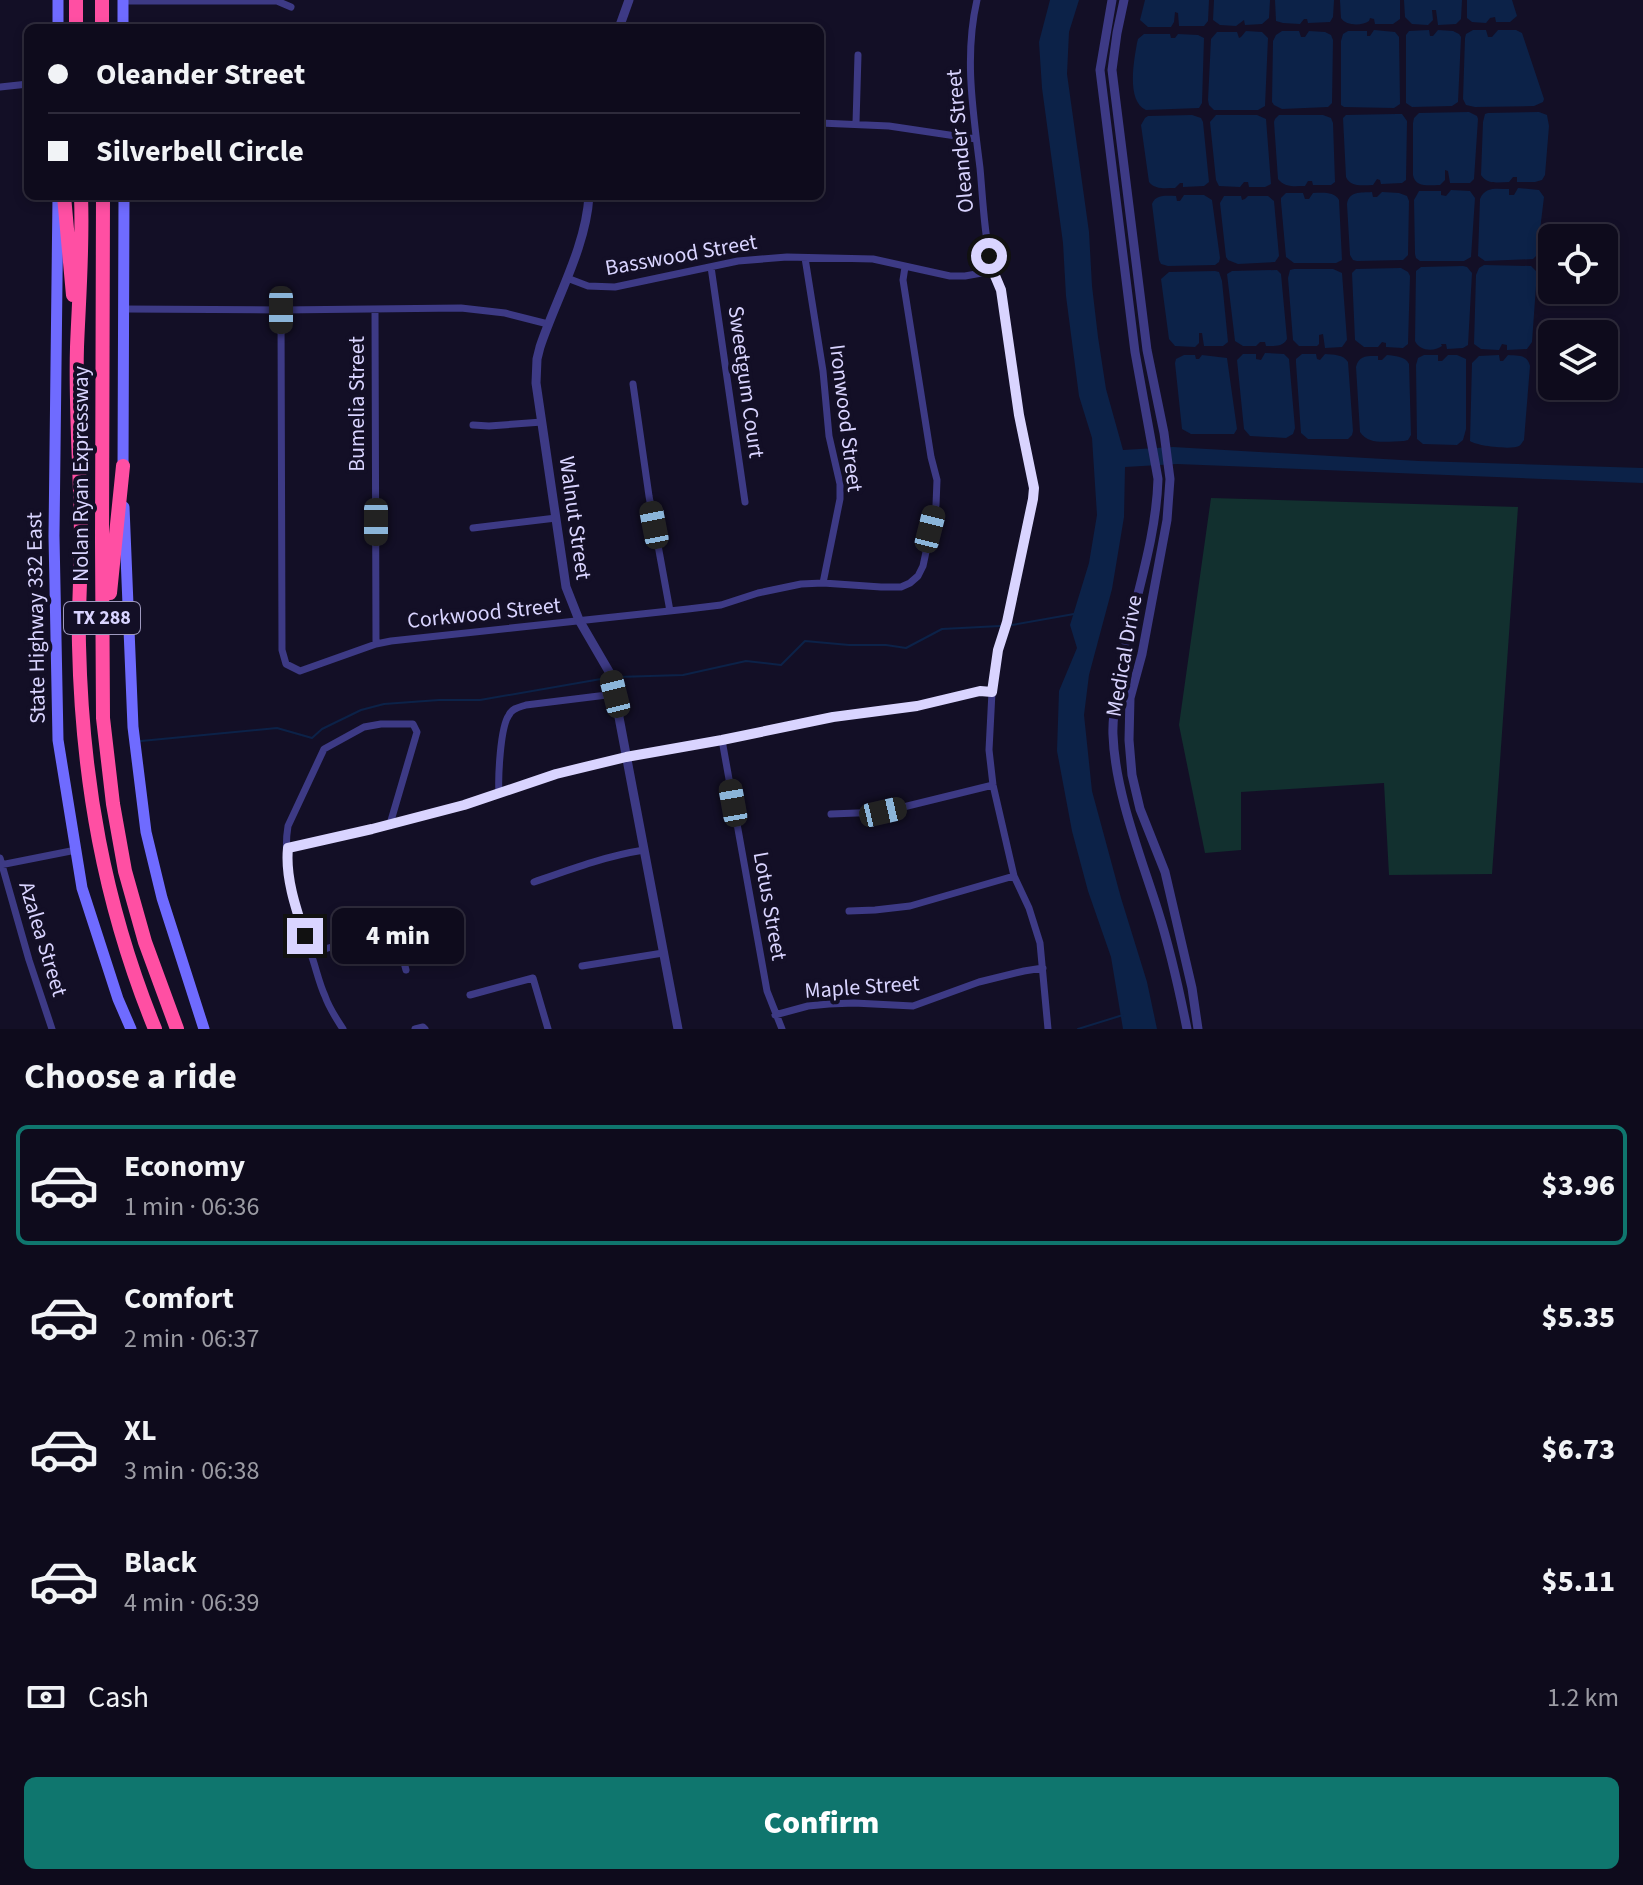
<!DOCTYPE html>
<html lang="en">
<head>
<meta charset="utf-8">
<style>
	:root { --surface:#0e0b1c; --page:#171425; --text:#f1f3f6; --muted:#9b9ba3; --line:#2e2b3b; --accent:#0f766e }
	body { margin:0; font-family:"Source Sans 3",sans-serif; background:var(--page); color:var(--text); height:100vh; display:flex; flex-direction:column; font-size:30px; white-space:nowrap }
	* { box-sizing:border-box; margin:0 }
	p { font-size:26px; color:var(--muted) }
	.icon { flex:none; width:44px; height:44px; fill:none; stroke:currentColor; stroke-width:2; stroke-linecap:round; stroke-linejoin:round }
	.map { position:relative; height:1029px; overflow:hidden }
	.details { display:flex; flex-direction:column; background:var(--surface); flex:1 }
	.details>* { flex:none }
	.hud { position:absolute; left:24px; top:24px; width:800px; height:176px; border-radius:12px; box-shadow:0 4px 12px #0003,0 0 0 2px var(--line); display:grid; align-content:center; height:176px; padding:0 24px; background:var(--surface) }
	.fabs { position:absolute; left:1538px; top:224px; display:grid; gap:16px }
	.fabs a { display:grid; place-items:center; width:80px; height:80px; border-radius:12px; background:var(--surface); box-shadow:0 4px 12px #0003,0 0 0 2px var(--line); font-size:40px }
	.end { position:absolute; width:36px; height:36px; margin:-18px; border:10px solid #d9d4ff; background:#111; box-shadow:0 0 0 4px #111 }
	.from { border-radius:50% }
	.bubble { position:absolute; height:56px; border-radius:12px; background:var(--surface); box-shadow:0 4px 12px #0003,0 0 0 2px var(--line); font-size:26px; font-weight:800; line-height:56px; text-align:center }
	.car { position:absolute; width:24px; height:48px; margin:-24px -12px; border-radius:10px; box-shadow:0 0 6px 2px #0007; background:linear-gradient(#222 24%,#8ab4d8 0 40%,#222 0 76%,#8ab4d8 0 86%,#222 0) }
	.hud b { display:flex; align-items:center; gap:28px; height:76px; font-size:30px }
	.hud b+b { border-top:2px solid var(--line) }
	.hud i { width:20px; height:20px; background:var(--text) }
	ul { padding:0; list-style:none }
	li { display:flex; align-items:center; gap:24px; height:120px; margin:0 16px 12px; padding:0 8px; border:4px solid transparent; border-radius:12px }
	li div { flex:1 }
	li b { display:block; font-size:30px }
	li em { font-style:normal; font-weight:800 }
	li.current { border-color:var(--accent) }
	li>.icon { width:72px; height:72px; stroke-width:1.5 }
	h2 { padding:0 24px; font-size:36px; line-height:96px }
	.pay { display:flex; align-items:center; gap:20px; height:88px; padding:0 24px; font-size:30px }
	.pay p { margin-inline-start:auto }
	.button { display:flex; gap:16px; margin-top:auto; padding:16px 24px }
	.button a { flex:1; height:92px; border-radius:12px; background:var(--accent); color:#fff; font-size:32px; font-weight:800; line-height:92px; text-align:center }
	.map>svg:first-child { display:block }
</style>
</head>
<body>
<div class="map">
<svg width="1643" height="1029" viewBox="0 0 1643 1029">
	<rect width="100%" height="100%" fill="#130f26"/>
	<path fill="#12302f" d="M1211 498 1518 507 1492 874 1389 875 1384 783 1241 792V850L1205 853 1179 725Z"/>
	<path fill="#0c2248" d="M1050 0H1079L1069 32 1067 74 1089 232 1092 286 1098 337 1106 389 1123 450 1173 447 1419 461 1643 468V483L1177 464 1125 467 1124 517 1112 589 1089 675 1084 715 1092 791 1121 898 1147 982 1157 1029H1123L1111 957 1088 891 1072 831 1057 751 1059 691 1077 648 1070 625 1089 563 1097 515 1092 438 1079 396 1066 296 1063 243 1042 88 1039 42Z
		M1145 0H1209L1208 21 1204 26H1179L1178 13 1175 12 1174 22 1171 27H1148L1140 20Z
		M1214 0H1270L1269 18 1262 24 1245 25 1244 20 1236 26 1220 25 1213 20Z
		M1275 0H1334L1333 17 1330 22 1308 23 1307 19H1304L1300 24 1283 23 1276 21Z
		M1340 0H1400V19L1393 24H1375L1374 19 1370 18 1369 21C1362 26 1346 26 1341 18Z
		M1404 0H1462L1461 19 1456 24 1438 25 1436 10H1432L1433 20 1428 25 1412 24 1405 17Z
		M1467 0H1512L1517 16 1510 22H1496L1495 17 1490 18 1486 23 1472 22 1467 18Z
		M1374 30 1395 32 1399 37 1400 104 1394 108 1344 107 1341 105V41L1343 34 1348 31H1367V36H1370Z
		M1429 30 1430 36H1433L1438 30 1453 31 1459 34 1461 37 1458 102 1452 106 1412 107 1406 103V35L1409 31Z
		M1473 30H1486L1488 37H1492L1498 30H1516L1522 33 1544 99 1543 102 1534 106 1475 107 1466 105 1463 99 1465 38 1466 34Z
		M1246 31 1262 32 1268 38 1265 106 1258 110H1214L1209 105 1208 100 1211 39 1217 32H1237L1239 38 1241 37Z
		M1282 31H1299L1301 37H1305L1309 31 1325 32 1331 35 1333 40 1332 103 1328 107 1282 109 1274 105 1272 102 1273 41 1276 35Z
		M1144 34H1170L1171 38H1175L1178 34 1198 35 1204 38 1202 103 1199 108 1146 110C1126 101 1134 61 1137 43L1138 39Z
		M1469 112 1477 116 1478 119 1474 179 1470 183H1450L1448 171 1445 170V180L1440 185C1430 185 1415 188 1413 175V123L1414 118 1419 113Z
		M1539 112 1547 115 1549 126 1545 175 1542 180 1535 182H1517V177H1513L1509 182C1498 182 1487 185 1481 175L1483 122 1485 114 1488 113Z
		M1397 114H1402L1407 121 1406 180 1402 183 1381 184 1380 180 1377 179 1373 185C1363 185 1351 188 1346 177L1343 118 1346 115Z
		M1192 115 1201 118 1203 122 1209 182 1204 186 1183 187V183H1180L1175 188C1166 188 1155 190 1149 182L1141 125 1145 118 1148 116Z
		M1216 115H1257L1266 119 1271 184 1265 187H1249L1248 182H1244L1240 187 1219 186 1216 180 1210 122Z
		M1279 115H1323L1331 118 1333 123 1335 182 1331 185H1313L1312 181H1308L1305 186C1295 186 1285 188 1278 179L1274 122 1275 119Z
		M1518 188 1539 190 1544 197 1537 255 1533 259 1485 261 1478 256 1480 199C1485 186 1497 189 1509 189V195H1514Z
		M1451 190 1470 191 1475 198 1471 257 1464 261H1420L1416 258 1415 254 1414 200 1419 191H1441V195L1446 196Z
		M1372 192 1373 197H1377L1382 192 1399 193 1407 196 1409 201 1408 255 1403 260 1357 261 1353 260 1350 255 1347 204C1349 191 1360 193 1372 192Z
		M1286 193H1303L1305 199H1309L1313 193C1322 193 1334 191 1339 200L1342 260 1336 263H1294L1286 257 1281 202V198Z
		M1184 195H1204L1212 200 1220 258 1219 262 1215 265 1168 266 1161 264 1159 260 1152 204C1156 194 1166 196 1176 196L1177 201H1180Z
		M1224 196H1241L1242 200 1245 199 1248 196H1268L1274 201 1279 256 1275 262 1238 264 1228 260 1226 257 1220 203Z
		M1484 265 1531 266 1537 272 1532 342 1527 349 1507 350V345L1502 344 1499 350 1481 349 1474 344 1476 275 1479 268Z
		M1463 266 1467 267 1472 273 1468 345 1463 348 1447 349 1446 344H1441L1442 346C1434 352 1419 351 1415 341L1416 271 1421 267Z
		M1401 268 1408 272 1410 276 1408 344 1403 348 1386 347V343L1382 342 1378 347H1364L1355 340 1352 273 1356 269Z
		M1294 269H1333L1342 273 1347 340 1342 347 1325 348 1323 334 1319 335V344L1317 346H1299L1293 340 1288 278 1290 270Z
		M1277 270 1281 274 1287 339C1283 347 1274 346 1266 346L1265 342H1260L1256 346H1243L1235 341 1227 274 1232 271Z
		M1215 271 1219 272 1222 281 1228 342 1223 346H1204L1202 333H1199V343L1195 347 1175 346 1169 339 1161 279 1169 272Z
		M1265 353 1284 354 1289 359 1295 428 1293 434 1286 438 1250 436 1244 429 1237 360 1243 354H1256V359L1261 360Z
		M1302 354H1316L1317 359 1320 360 1325 354C1334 355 1343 354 1348 362L1353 431 1352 435 1348 439H1308L1301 433 1296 363V359Z
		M1184 355H1195L1196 359H1199L1202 355 1227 358 1237 429 1234 434H1191L1182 429 1175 363 1176 359Z
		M1387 355C1395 356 1405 356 1409 364L1411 435 1408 440 1404 441C1389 441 1369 446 1360 432L1356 367C1359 355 1367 356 1378 356V360H1382Z
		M1424 355H1438V361H1442L1448 355H1457L1466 359V429L1463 440 1457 445 1423 444 1417 439 1416 365 1418 358Z
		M1499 355 1500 361H1503L1508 355C1518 356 1527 354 1530 366L1524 440C1522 442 1521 445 1519 446 1511 450 1477 446 1470 441L1472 363 1479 356Z"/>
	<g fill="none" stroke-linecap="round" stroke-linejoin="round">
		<path stroke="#0c2248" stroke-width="2" d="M1012 625 1074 614
			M617 677 683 675 746 661 781 665 805 641 849 645H886L906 648 942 629 1000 626
			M141 741 277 728 312 738 322 729 361 710 384 704 439 700H480L601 679
			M1078 1029 1123 1015"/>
		<path stroke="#3d3a85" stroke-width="7" d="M977 0C964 56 973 111 980 168 983 200 984 235 992 267 994 275 998 282 1001 290L1019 415 1034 488 1033 499 1007 622 998 650 992 692 989 750 993 785 1014 876 1029 908 1040 943 1048 1029
			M123 1H277L291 7
			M0 87 28 84
			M820 123 889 126 976 139
			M856 123 858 55
			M805 258 823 371 829 436 840 484V499L823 583
			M711 267 745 502
			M567 278 588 286 615 287 738 261 787 257 873 259 950 276H965L993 271
			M125 309 281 310 461 308 505 313 548 324
			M375 309 376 644
			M281 310 282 650 286 664 300 671 376 644 391 641 688 609 721 605 758 593 801 584 823 583 881 587H901L910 583 918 576 923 566 936 505 937 480 931 457 903 280 905 267
			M633 384 649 496 670 611
			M473 425 489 426 542 422
			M473 528 556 518
			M722 740 767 991 782 1029
			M499 794C498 779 500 727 509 715 512 708 520 707 526 705L615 694
			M831 814 883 812 993 785
			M288 848 372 829 464 805 556 774 626 757 722 740 833 717 917 706 980 691 992 692
			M0 858 29 960 52 1029
			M0 865 76 850
			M534 882C571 869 606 856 644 850
			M849 911 875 910 910 906 1014 876
			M311 953 383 932 399 943 406 970
			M582 966 663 953
			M470 995 533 978 548 1029
			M775 1015 808 1006 829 1004 854 1003 913 1006 979 982 1024 971 1043 968
			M343 1029C336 1018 329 1008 325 996 319 983 316 968 311 954 298 915 281 867 288 826L324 749 364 727 381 724H413L417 732 390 824
			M415 1029 423 1027 425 1029"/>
		<path stroke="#3d3a85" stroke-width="9" d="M1112 0 1100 70 1135 352 1158 479C1156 547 1129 613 1119 681 1116 698 1112 717 1113 735 1115 792 1141 857 1158 911 1170 949 1179 989 1187 1029
			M1124 0 1117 33 1112 70 1147 350 1164 433 1170 479 1167 520 1142 654 1130 698 1129 740 1132 775 1140 809 1165 872 1192 988 1198 1029
			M619 28 629 0
			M589 196C586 247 556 299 540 347L537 359 536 383 566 587 579 620 611 675 678 1029"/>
		<path stroke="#6f6bff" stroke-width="11" d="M58 0V28
			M123 0V28
			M58 196 54 536 58 740 82 888 118 999 131 1029
			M123 474 124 196
			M124 507 133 727 146 832 162 898 204 1029"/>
		<path stroke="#ff4fa3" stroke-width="14" d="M102 0V28
			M76 28V0
			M64 196 73 295
			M81 196C83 247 79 297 77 347 75 412 81 477 81 542 81 576 78 610 79 645 82 779 104 904 155 1029
			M103 196 102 542 103 718 113 804 125 871 145 942 177 1029
			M110 593 123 466"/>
	</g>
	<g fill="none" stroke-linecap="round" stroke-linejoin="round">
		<path stroke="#d9d4ff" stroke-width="10" d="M305 936C296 909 285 877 288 848L372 829 464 805 556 774 626 757 722 740 833 717 917 706 980 691 992 692 998 650 1007 622 1033 499 1034 488 1019 415 1001 290 993 271 989 256"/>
	</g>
	<g text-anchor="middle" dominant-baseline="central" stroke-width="8" stroke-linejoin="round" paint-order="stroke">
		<rect fill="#130f26" stroke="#9e99be" stroke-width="2" x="64" y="602" width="76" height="32" rx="6"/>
		<g font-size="20" font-weight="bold" fill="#d9d4ff">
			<text x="102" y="618">TX 288</text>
		</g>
		<g font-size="22" fill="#d9d4ff" stroke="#130f26">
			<text transform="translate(960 141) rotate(-95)">Oleander Street</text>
			<text transform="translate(681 255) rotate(-10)">Basswood Street</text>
			<text transform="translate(746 382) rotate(82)">Sweetgum Court</text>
			<text transform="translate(357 404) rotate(-90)">Bumelia Street</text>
			<text transform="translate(846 418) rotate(83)">Ironwood Street</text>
			<text transform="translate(81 474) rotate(-90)">Nolan Ryan Expressway</text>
			<text transform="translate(575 518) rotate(82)">Walnut Street</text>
			<text transform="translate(484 613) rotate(-6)">Corkwood Street</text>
			<text transform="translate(36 618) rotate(-91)">State Highway 332 East</text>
			<text transform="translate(1124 656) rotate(-80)">Medical Drive</text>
			<text transform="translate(770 906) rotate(80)">Lotus Street</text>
			<text transform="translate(43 939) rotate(73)">Azalea Street</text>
			<text transform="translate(862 987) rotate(-4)">Maple Street</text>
		</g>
	</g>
</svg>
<div class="fabs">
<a><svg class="icon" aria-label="locate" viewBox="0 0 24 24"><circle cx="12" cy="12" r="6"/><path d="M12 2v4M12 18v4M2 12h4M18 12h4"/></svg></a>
<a><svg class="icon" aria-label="layers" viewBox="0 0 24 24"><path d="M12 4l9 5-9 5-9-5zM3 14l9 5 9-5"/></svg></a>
</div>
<i class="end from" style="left:989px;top:256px"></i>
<i class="end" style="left:305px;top:936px"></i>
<div class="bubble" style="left:332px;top:908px;width:132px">4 min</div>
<i class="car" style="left:281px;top:310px;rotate:180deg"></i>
<i class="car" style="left:376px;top:522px;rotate:180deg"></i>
<i class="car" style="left:654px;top:525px;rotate:349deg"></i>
<i class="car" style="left:930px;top:529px;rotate:14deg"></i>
<i class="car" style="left:615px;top:694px;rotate:346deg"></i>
<i class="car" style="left:733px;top:803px;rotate:350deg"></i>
<i class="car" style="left:883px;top:812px;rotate:77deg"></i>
<div class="hud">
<b><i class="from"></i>Oleander Street</b>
<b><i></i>Silverbell Circle</b>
</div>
</div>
<section class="details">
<h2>Choose a ride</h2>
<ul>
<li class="current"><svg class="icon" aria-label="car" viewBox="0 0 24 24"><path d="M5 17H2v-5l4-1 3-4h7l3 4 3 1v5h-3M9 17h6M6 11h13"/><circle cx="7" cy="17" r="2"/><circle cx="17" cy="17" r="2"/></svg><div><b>Economy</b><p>1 min · 06:36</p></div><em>$3.96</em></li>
<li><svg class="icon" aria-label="car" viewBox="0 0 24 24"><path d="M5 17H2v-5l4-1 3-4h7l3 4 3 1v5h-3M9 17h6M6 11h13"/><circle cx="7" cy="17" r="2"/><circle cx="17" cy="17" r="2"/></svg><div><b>Comfort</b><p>2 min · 06:37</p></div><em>$5.35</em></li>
<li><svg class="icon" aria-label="car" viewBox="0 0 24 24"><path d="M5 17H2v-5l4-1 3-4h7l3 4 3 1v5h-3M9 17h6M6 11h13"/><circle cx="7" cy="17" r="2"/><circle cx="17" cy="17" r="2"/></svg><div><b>XL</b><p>3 min · 06:38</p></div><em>$6.73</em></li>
<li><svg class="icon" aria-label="car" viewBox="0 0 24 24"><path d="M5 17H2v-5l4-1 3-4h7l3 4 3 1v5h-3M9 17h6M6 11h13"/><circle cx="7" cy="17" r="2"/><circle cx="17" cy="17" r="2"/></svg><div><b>Black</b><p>4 min · 06:39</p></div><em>$5.11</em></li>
</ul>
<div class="pay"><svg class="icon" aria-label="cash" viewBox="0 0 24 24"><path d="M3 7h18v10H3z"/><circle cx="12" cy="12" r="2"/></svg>Cash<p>1.2 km</p></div>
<div class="button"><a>Confirm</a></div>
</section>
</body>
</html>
